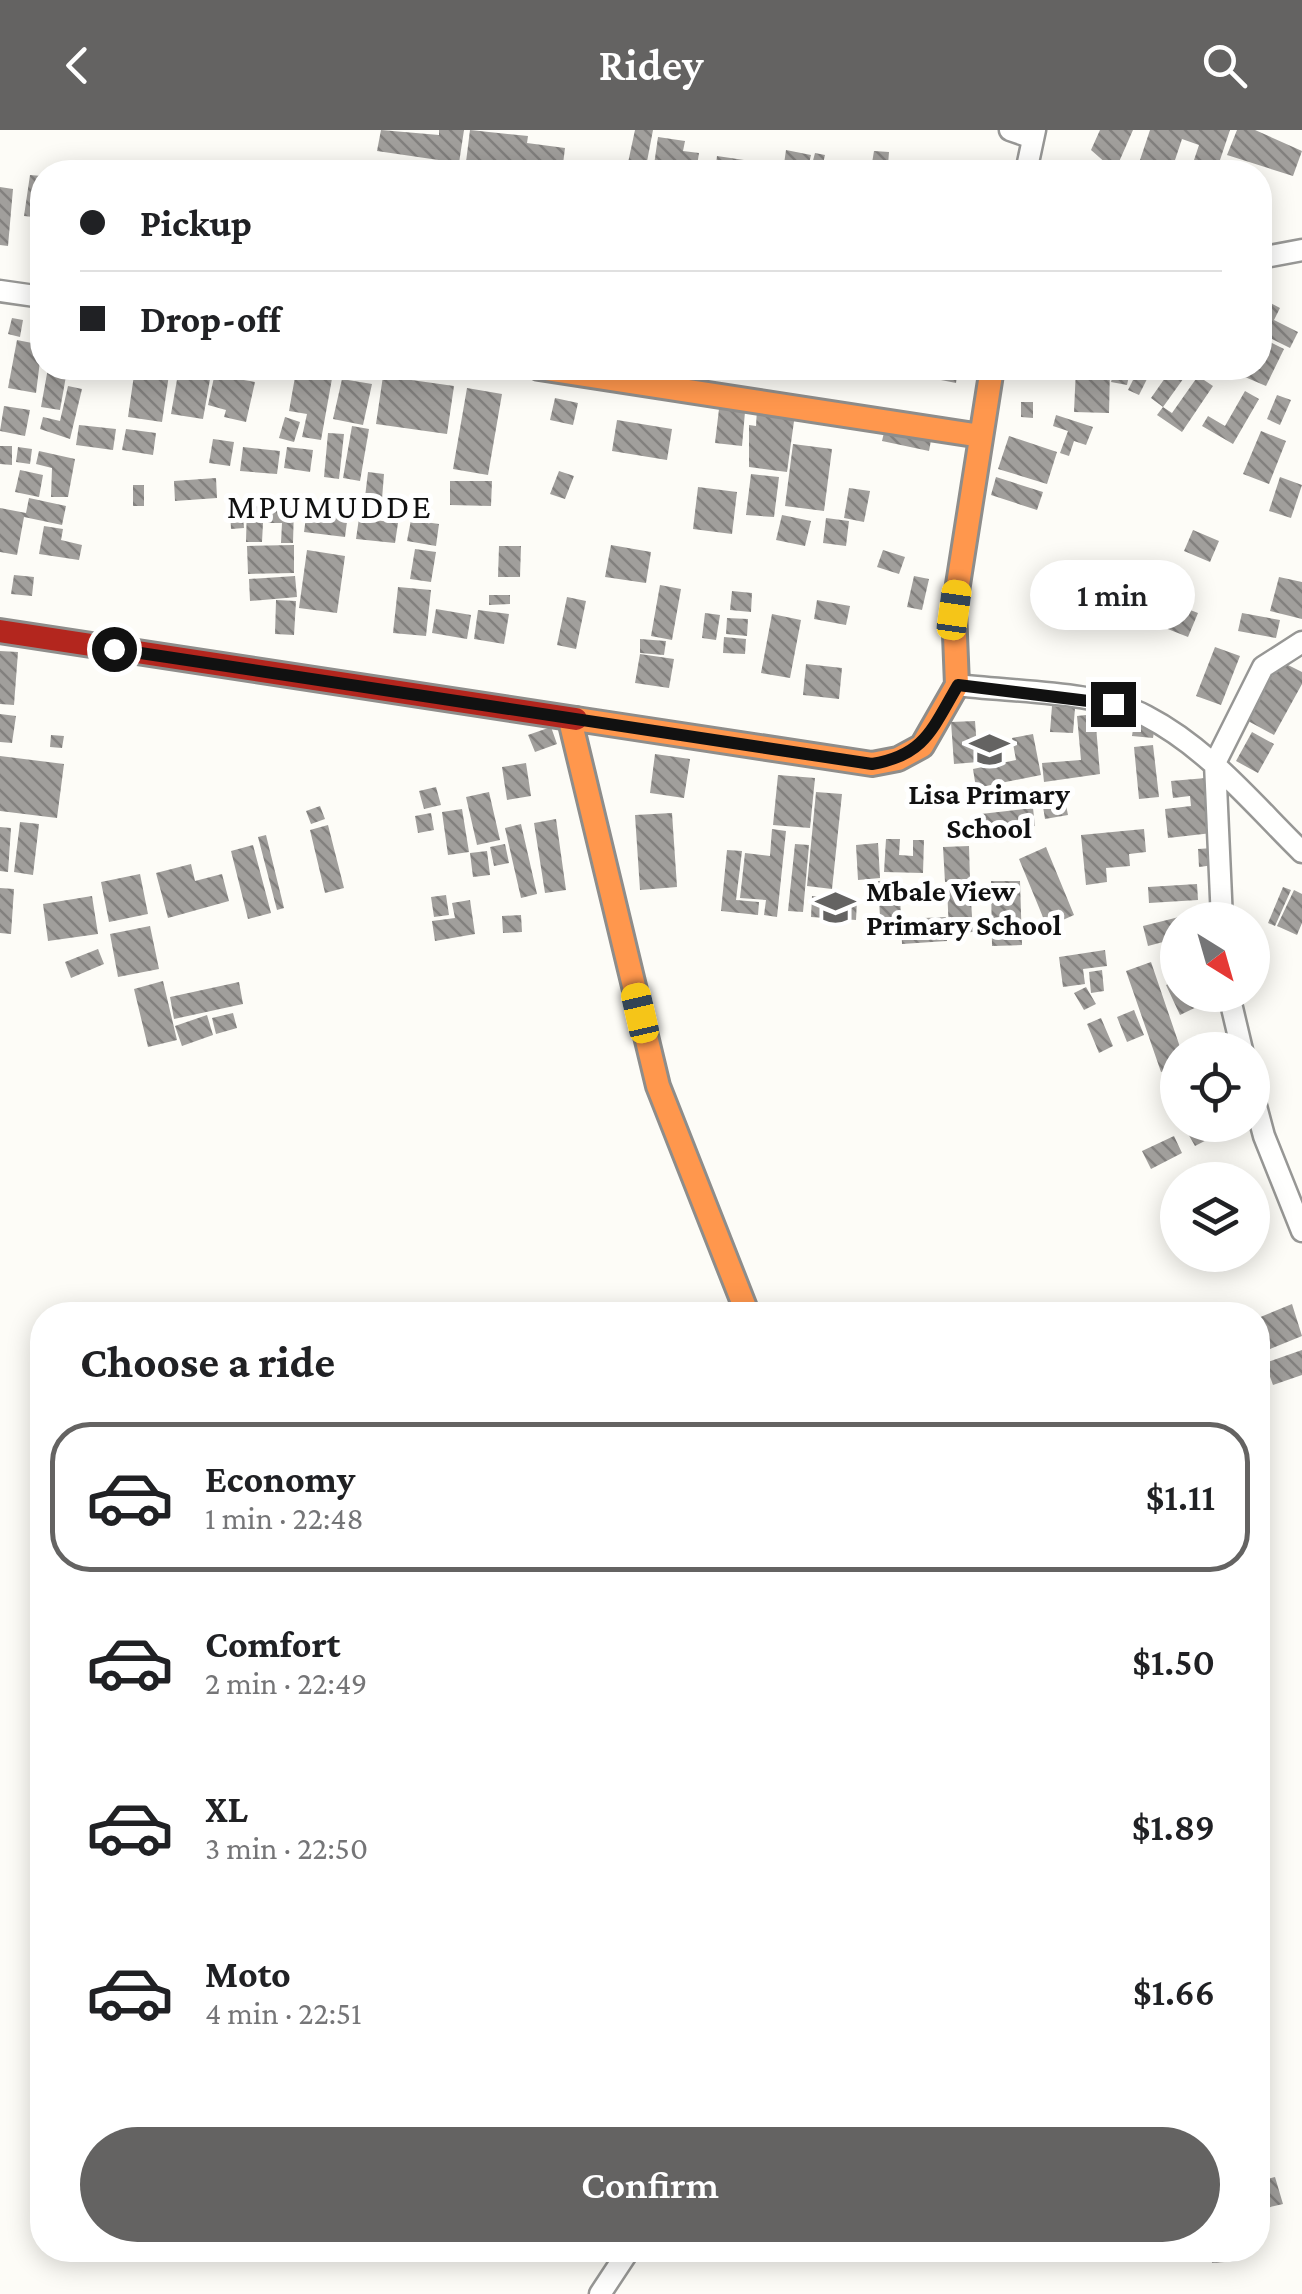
<!DOCTYPE html>
<html lang="en">
<head>
<meta charset="utf-8">
<style>
	:root { --surface:#fff; --page:#f2f2f2; --text:#202124; --muted:#757577; --line:#e0e0e0; --accent:#646362 }
	body { margin:0; font-family:"Crimson Pro",serif; background:var(--page); color:var(--text); height:100vh; display:flex; flex-direction:column; font-size:38px; white-space:nowrap }
	* { box-sizing:border-box; margin:0 }
	p { font-size:32px; color:var(--muted) }
	.icon { flex:none; width:55px; height:55px; fill:none; stroke:currentColor; stroke-width:2; stroke-linecap:round; stroke-linejoin:round }
	.map { position:relative; flex:1; overflow:hidden }
	.details { position:absolute; left:30px; top:1172px; width:1240px; height:960px; display:flex; flex-direction:column; background:var(--surface); border-radius:40px; box-shadow:0 5px 25px #0003 }
	.details>* { flex:none }
	.banner { position:absolute; left:30px; top:30px; width:1242px; height:220px; border-radius:40px; box-shadow:0 5px 25px #0003; display:grid; align-content:center; height:220px; padding:0 50px; background:var(--surface) }
	.needle { width:65px; rotate:143deg }
	.controls { position:absolute; left:1160px; top:772px; display:grid; gap:20px }
	.controls a { display:grid; place-items:center; width:110px; height:110px; border-radius:50%; background:var(--surface); box-shadow:0 5px 25px #0003; font-size:50px }
	.end { position:absolute; width:45px; height:45px; margin:-22px; border:12px solid #111; background:#fff; box-shadow:0 0 0 5px #fff }
	.from { border-radius:50% }
	.bubble { position:absolute; height:70px; border-radius:35px; background:var(--surface); box-shadow:0 5px 25px #0003; font-size:32px; font-weight:600; line-height:70px; text-align:center }
	.car { position:absolute; width:30px; height:60px; margin:-30px -15px; border-radius:12px; box-shadow:0 0 8px 2px #0007; background:linear-gradient(#f5c518 24%,#345 0 40%,#f5c518 0 76%,#345 0 86%,#f5c518 0) }
	.banner b { display:flex; align-items:center; gap:35px; height:95px; font-size:38px }
	.banner b+b { border-top:2px solid var(--line) }
	.banner i { width:25px; height:25px; background:var(--text) }
	ul { padding:0; list-style:none }
	li { display:flex; align-items:center; gap:30px; height:150px; margin:0 20px 15px; padding:0 30px; border:5px solid transparent; border-radius:40px }
	li div { flex:1 }
	li b { display:block; font-size:38px }
	li em { font-style:normal; font-weight:600 }
	li.current { border-color:var(--accent) }
	li>.icon { width:90px; height:90px; stroke-width:1.5 }
	h2 { padding:0 50px; font-size:45px; line-height:120px }
	.action { display:flex; gap:20px; margin-top:auto; padding:20px 50px }
	.action a { flex:1; height:115px; border-radius:60px; background:var(--accent); color:#fff; font-size:40px; font-weight:600; line-height:115px; text-align:center }
	header { display:flex; justify-content:space-between; align-items:center; height:130px; padding:0 50px; background:var(--accent); color:#fff; font-size:45px; font-weight:600 }
	.map>svg:first-child { display:block }
</style>
</head>
<body>
<header><svg class="icon" aria-label="back" viewBox="0 0 24 24"><path d="M15 5l-7 7 7 7"/></svg>Ridey<svg class="icon" aria-label="search" viewBox="0 0 24 24"><circle cx="10" cy="10" r="6"/><path d="M15 15l6 6"/></svg></header>
<div class="map">
<svg width="1302" height="2164" viewBox="0 0 1302 2164">
	<defs>
		<pattern id="building-back-hatch" width="6" height="6" patternUnits="userSpaceOnUse" patternTransform="scale(2.5)"><rect width="6" height="6" fill="#a19f9c"/><path d="M-1 5l2 2M0 0l6 6M5-1l2 2" fill="none" stroke="#82807e"/></pattern>
	</defs>
	<rect width="100%" height="100%" fill="#fdfcf7"/>
	<path fill="url(#building-back-hatch)" d="M381 0 439 5V0H464L459 33 377 21Z
		M470 0 528 6 527 13 565 18 562 42 466 32Z
		M635 0H653L645 42H626Z
		M1100 0H1133L1115 41 1091 20Z
		M1150 0H1230L1216 42H1190L1199 15 1182 9 1171 42H1136Z
		M1237 0H1255L1302 21 1293 46 1227 25Z
		M658 7 685 11 683 21 699 23 696 42H653Z
		M786 20 811 25 808 38 784 34Z
		M874 21 889 22 888 35 872 33Z
		M815 23 825 25 821 42H810Z
		M717 26 744 30 742 42H701L703 32 716 34Z
		M923 30 951 35 949 42H921Z
		M766 32 785 35 783 42H744L746 35 765 38Z
		M30 45 42 46V88L24 86Z
		M0 57 13 59 8 116 0 115Z
		M1263 169 1280 178 1274 190 1298 202 1290 218 1266 206 1268 201 1260 197Z
		M12 188 23 190 20 207 8 204Z
		M1260 207 1284 219 1266 256 1224 238H1260Z
		M17 210 42 215 36 263 8 258Z
		M48 238H78L76 248 66 246 60 280 41 277Z
		M135 238H170L162 292 128 287Z
		M179 238H212L203 289 171 284Z
		M216 238 240 241 238 249 255 252 246 292 224 287 226 280 208 275Z
		M942 238H958L956 253 941 250Z
		M1076 238H1110L1109 283 1074 282Z
		M1115 238 1130 241 1127 255 1111 252Z
		M1172 238H1191L1163 277 1151 268Z
		M311 239 333 243 321 310 302 307 307 284 289 281 295 247 309 250Z
		M1137 242 1148 247 1139 265 1128 260Z
		M383 246 454 256 447 304 376 294Z
		M1198 246 1213 256 1182 302 1157 285 1163 277 1172 283Z
		M342 249 372 254 363 295 333 289Z
		M68 256 82 259 70 309 40 299 43 287 60 291Z
		M467 258 502 264 488 345 453 339Z
		M1245 261 1259 269 1233 314 1202 296 1208 286 1225 296Z
		M1277 265 1291 270 1280 295 1267 289Z
		M555 268 578 273 573 295 550 290Z
		M1021 272H1033V288L1021 287Z
		M4 276 30 280 25 306 0 301Z
		M719 279 745 282 742 316 715 313Z
		M757 279 795 284 787 342 749 337V295L756 296Z
		M1056 285 1093 297 1086 315 1074 311 1069 326 1060 323 1068 301 1053 296Z
		M285 287 300 292 294 312 279 308Z
		M617 290 672 299 667 330 612 321Z
		M886 294 932 305 929 321 882 311Z
		M79 295 116 299 113 320 76 315Z
		M352 296 369 299 360 351 343 348Z
		M126 299 156 303 153 325 122 320Z
		M1261 301 1286 311 1269 354 1243 344Z
		M328 303 344 304 339 349 324 347Z
		M1009 306 1057 322 1047 354 998 339Z
		M213 309 234 312 230 336 209 333Z
		M793 314 832 319 824 381 785 376Z
		M0 316H12V335L0 334Z
		M18 317 32 319 30 334 16 332Z
		M243 317 280 321 277 344 240 341Z
		M287 317 313 320 310 342 284 338Z
		M39 321 75 329 68 367H51L52 338 36 334Z
		M20 340 43 345 39 367 15 362Z
		M559 341 574 346 565 369 550 364Z
		M368 342 384 344 382 369 365 367Z
		M751 344 779 347 774 387 746 385Z
		M996 347 1043 362 1037 380 991 365Z
		M1280 347 1302 355 1291 388 1269 381Z
		M216 348 217 368 175 371 174 351Z
		M450 351H492L491 376 450 375Z
		M133 355H144V376H133Z
		M698 357 737 362 732 404 693 399Z
		M849 358 870 361 864 392 844 388Z
		M29 368 66 376 62 395 24 387 17 425 0 422V378L26 383Z
		M247 376 294 377 293 413H281L282 393H263L262 412H246Z
		M230 377H242L244 398 231 399Z
		M307 380 348 384 345 407 304 402Z
		M782 385 811 391 805 416 776 410Z
		M359 388 398 393 395 413 356 409Z
		M826 388 849 391 846 416 823 413Z
		M411 390 439 394 436 416 407 411Z
		M44 396 63 399 61 410 82 415 79 430 39 424Z
		M1193 400 1219 411 1210 432 1184 421Z
		M294 415V443L248 444 247 416Z
		M611 415 651 422 646 453 605 447Z
		M499 416H521L520 447H498Z
		M415 419 436 422 431 452 410 449Z
		M307 420 345 426 337 483 299 478Z
		M883 420 905 427 899 444 877 437Z
		M1086 431 1106 436 1099 466 1079 462Z
		M14 445 34 447 32 466 11 464Z
		M295 446 297 467 250 471 249 449Z
		M914 446 929 449 922 480 907 477Z
		M1279 447 1302 452V489L1270 481Z
		M660 455 681 459 672 510 651 506Z
		M398 457 431 460 426 506 393 503Z
		M732 461 752 463 751 482 730 480Z
		M489 465H510V474L489 475Z
		M567 467 586 471 576 519 557 515Z
		M1159 468 1198 483 1188 507 1150 492Z
		M276 470 296 471 294 505 275 504Z
		M817 470 850 476 846 495 814 489Z
		M436 479 471 485 467 509 432 503Z
		M478 480 509 484 504 514 474 509Z
		M705 483 720 485 716 510 702 508Z
		M1242 483 1280 490 1276 508 1238 501Z
		M772 484 801 490 790 548 761 543Z
		M727 488 748 489 747 506 726 504Z
		M724 507 746 509 745 524 723 523Z
		M640 509 666 511 664 525 640 523Z
		M1215 517 1240 526 1221 575 1196 566Z
		M0 521 18 522 14 575 0 574Z
		M640 524 674 529 669 558 635 553Z
		M1280 531 1302 542V554L1274 605 1248 591Z
		M806 534 842 538 839 569 803 565Z
		M1052 576 1075 578 1073 603 1050 602Z
		M0 584 16 586 12 613 0 612Z
		M1095 584 1100 644 1044 652 1042 633 1081 630 1077 586Z
		M975 591 978 632 954 634 951 592Z
		M1134 592 1155 595 1153 608 1132 606Z
		M551 597 557 614 535 622 528 605Z
		M1252 602 1274 614 1258 643 1236 631Z
		M1033 604 1041 645 976 658 973 639 1016 630 1012 608Z
		M51 605 64 606 62 618 50 617Z
		M1153 615 1159 667 1139 669 1134 617Z
		M655 624 690 629 684 668 650 663Z
		M0 626 64 634 57 688 0 681Z
		M526 633 531 666 507 670 502 637Z
		M778 645 815 648 810 698 773 695Z
		M1206 648 1212 703 1168 708 1165 679 1191 676 1190 666 1173 668 1171 651Z
		M436 657 441 675 424 679 419 661Z
		M1063 660 1068 685 1045 689 1041 664Z
		M489 662 500 710 477 715 466 667Z
		M816 662 842 664 832 759 807 756Z
		M320 676 325 689 311 694 306 681Z
		M1033 678 1035 696 983 702 981 684Z
		M462 679 469 722 448 725 442 682Z
		M431 683 434 700 418 703 415 686Z
		M672 683 677 757 640 760 635 685Z
		M556 689 566 760 545 763 534 693Z
		M20 692 39 694 33 745 14 742Z
		M956 692H972L973 709 957 710Z
		M521 694 537 764 521 768 505 698Z
		M328 695 344 758 325 763 310 700Z
		M0 697 11 698 8 742 0 741Z
		M772 699 786 701 777 787 764 785 766 770 740 768 745 723 770 726Z
		M1144 699 1146 722 1129 724 1130 736 1106 738 1107 752 1086 755 1081 705Z
		M266 705 284 778 277 780 258 707Z
		M886 709H900L899 725 913 726V710H924L923 743 884 742Z
		M878 713 880 748 858 750 856 715Z
		M505 714 509 733 494 736 490 717Z
		M795 714 809 715 803 782 788 781Z
		M253 715 271 783 248 789 231 721Z
		M969 716 970 750 945 752 943 717Z
		M1046 717 1074 785 1047 797 1019 729Z
		M1213 718 1214 735 1199 737 1198 719Z
		M727 720 742 721 736 770 759 772 758 785 721 781Z
		M487 721 490 745 473 747 470 723Z
		M191 734 195 751 222 744 229 771 168 788 156 743Z
		M140 744 148 784 109 792 101 752Z
		M899 750 901 787H880L878 751Z
		M991 751H1020L1022 815 992 816Z
		M1197 754 1198 770 1149 773 1148 757Z
		M970 755 973 802 949 803 947 756Z
		M1283 757 1291 760 1275 796 1268 793Z
		M0 758 14 759 11 804 0 803Z
		M1294 760 1302 764V793L1297 805 1277 796Z
		M446 765 449 785 434 787 431 767Z
		M92 766 98 804 48 811 43 774Z
		M812 766 857 770 856 790 811 787Z
		M470 770 475 804 435 811 432 791 455 788 452 773Z
		M1195 783 1197 790H1178V808L1148 816 1143 796Z
		M521 785 522 802 503 803 502 786Z
		M946 787 947 811 902 814 901 789Z
		M150 796 159 839 118 847 110 804Z
		M98 819 104 834 71 848 65 832Z
		M1105 820 1107 836 1083 839 1085 854 1063 857 1059 827Z
		M1151 832 1181 920 1178 937 1161 942 1126 841Z
		M1102 840 1104 861 1091 863 1089 842Z
		M1178 849V865H1206L1209 871 1180 885 1166 855Z
		M163 851 177 910 148 917 134 859Z
		M239 852 243 874 174 889 170 867Z
		M1086 857 1096 874 1084 880 1074 863Z
		M1134 880 1144 905 1127 912 1117 887Z
		M233 883 237 898 216 904 212 888Z
		M207 885 213 905 182 916 175 896Z
		M1101 888 1113 916 1099 923 1087 894Z
		M1183 995H1223L1226 1000 1195 1016Z
		M1174 1006 1182 1023 1151 1039 1142 1021Z
		M1292 1174 1302 1206 1258 1224V1188Z
		M1302 1220V1245L1273 1255 1265 1233Z
		M1275 2047 1283 2074 1258 2080V2051Z
		M1236 2120 1237 2131 1212 2133 1211 2122Z"/>
	<g fill="none" stroke-linecap="round" stroke-linejoin="round">
		<defs>
			<path id="street" d="M1010 0 1033 8
				M1026 42 1035 0
				M1260 128 1302 120
				M0 161 42 167
				M957 555C1013 562 1098 561 1146 586 1208 618 1253 674 1302 722
				M1222 790 1215 633 1263 537 1302 512
				M1229 865 1242 920
				M1252 961 1264 1006 1302 1101
				M600 2164 629 2120"/>
			<path id="slow" d="M539 238 981 306
				M576 589 872 634 898 629 922 616 957 555 954 480 992 238
				M570 590 658 956 748 1185"/>
			<path id="jam" d="M0 501 576 589"/>
		</defs>
		<use href="#street" stroke="#979795" stroke-width="25"/>
		<use href="#slow" stroke="#8e8d8b" stroke-width="28"/>
		<use href="#jam" stroke="#8e8d8b" stroke-width="28"/>
		<use href="#street" stroke="#fffffe" stroke-width="20"/>
		<use href="#slow" stroke="#ff974d" stroke-width="22"/>
		<use href="#jam" stroke="#b3261e" stroke-width="22"/>
	</g>
	<g fill="none" stroke-linecap="round" stroke-linejoin="round">
		<path stroke="#111" stroke-width="12" d="M114 519 872 634C925 625 932 599 958 555L1113 574"/>
	</g>
	<defs>
		<symbol id="school-bare" viewBox="-9 -9 18 18"><path d="M0-5L7-2L0 1L-7-2ZM-4 1L0 2.5L4 1V4Q0 6-4 4Z" fill="#646362" stroke="#fff" stroke-width="2.5" paint-order="stroke"/></symbol>
	</defs>
	<g fill-rule="evenodd">
		<use href="#school-bare" x="962" y="592" width="55" height="55"/>
		<use href="#school-bare" x="808" y="750" width="55" height="55"/>
	</g>
	<g text-anchor="middle" dominant-baseline="central" stroke-width="10" stroke-linejoin="round" paint-order="stroke">
		<g font-size="30" font-weight="bold" fill="#111" stroke="#fff">
			<text x="989" y="663">Lisa Primary<tspan x="989" dy="34">School</tspan></text>
			<text x="866" y="760" text-anchor="start">Mbale View<tspan x="866" dy="34">Primary School</tspan></text>
		</g>
		<g font-size="35" letter-spacing="2.5" fill="#111" stroke="#fff">
			<text x="330" y="376">MPUMUDDE</text>
		</g>
	</g>
</svg>
<div class="controls">
<a><svg class="needle" viewBox="-14 -14 28 28"><path d="M0-13l5 13h-10z" fill="#e53935"/><path d="M0 13l5-13h-10z" fill="#757577"/></svg></a>
<a><svg class="icon" aria-label="locate" viewBox="0 0 24 24"><circle cx="12" cy="12" r="6"/><path d="M12 2v4M12 18v4M2 12h4M18 12h4"/></svg></a>
<a><svg class="icon" aria-label="layers" viewBox="0 0 24 24"><path d="M12 4l9 5-9 5-9-5zM3 14l9 5 9-5"/></svg></a>
</div>
<i class="end from" style="left:114px;top:519px"></i>
<i class="end" style="left:1113px;top:574px"></i>
<div class="bubble" style="left:1030px;top:430px;width:165px">1 min</div>
<i class="car" style="left:954px;top:480px;rotate:8deg"></i>
<i class="car" style="left:640px;top:883px;rotate:347deg"></i>
<div class="banner">
<b><i class="from"></i>Pickup</b>
<b><i></i>Drop-off</b>
</div>
<section class="details">
<h2>Choose a ride</h2>
<ul>
<li class="current"><svg class="icon" aria-label="car" viewBox="0 0 24 24"><path d="M5 17H2v-5l4-1 3-4h7l3 4 3 1v5h-3M9 17h6M6 11h13"/><circle cx="7" cy="17" r="2"/><circle cx="17" cy="17" r="2"/></svg><div><b>Economy</b><p>1 min · 22:48</p></div><em>$1.11</em></li>
<li><svg class="icon" aria-label="car" viewBox="0 0 24 24"><path d="M5 17H2v-5l4-1 3-4h7l3 4 3 1v5h-3M9 17h6M6 11h13"/><circle cx="7" cy="17" r="2"/><circle cx="17" cy="17" r="2"/></svg><div><b>Comfort</b><p>2 min · 22:49</p></div><em>$1.50</em></li>
<li><svg class="icon" aria-label="car" viewBox="0 0 24 24"><path d="M5 17H2v-5l4-1 3-4h7l3 4 3 1v5h-3M9 17h6M6 11h13"/><circle cx="7" cy="17" r="2"/><circle cx="17" cy="17" r="2"/></svg><div><b>XL</b><p>3 min · 22:50</p></div><em>$1.89</em></li>
<li><svg class="icon" aria-label="car" viewBox="0 0 24 24"><path d="M5 17H2v-5l4-1 3-4h7l3 4 3 1v5h-3M9 17h6M6 11h13"/><circle cx="7" cy="17" r="2"/><circle cx="17" cy="17" r="2"/></svg><div><b>Moto</b><p>4 min · 22:51</p></div><em>$1.66</em></li>
</ul>
<div class="action"><a>Confirm</a></div>
</section>
</div>
</body>
</html>
